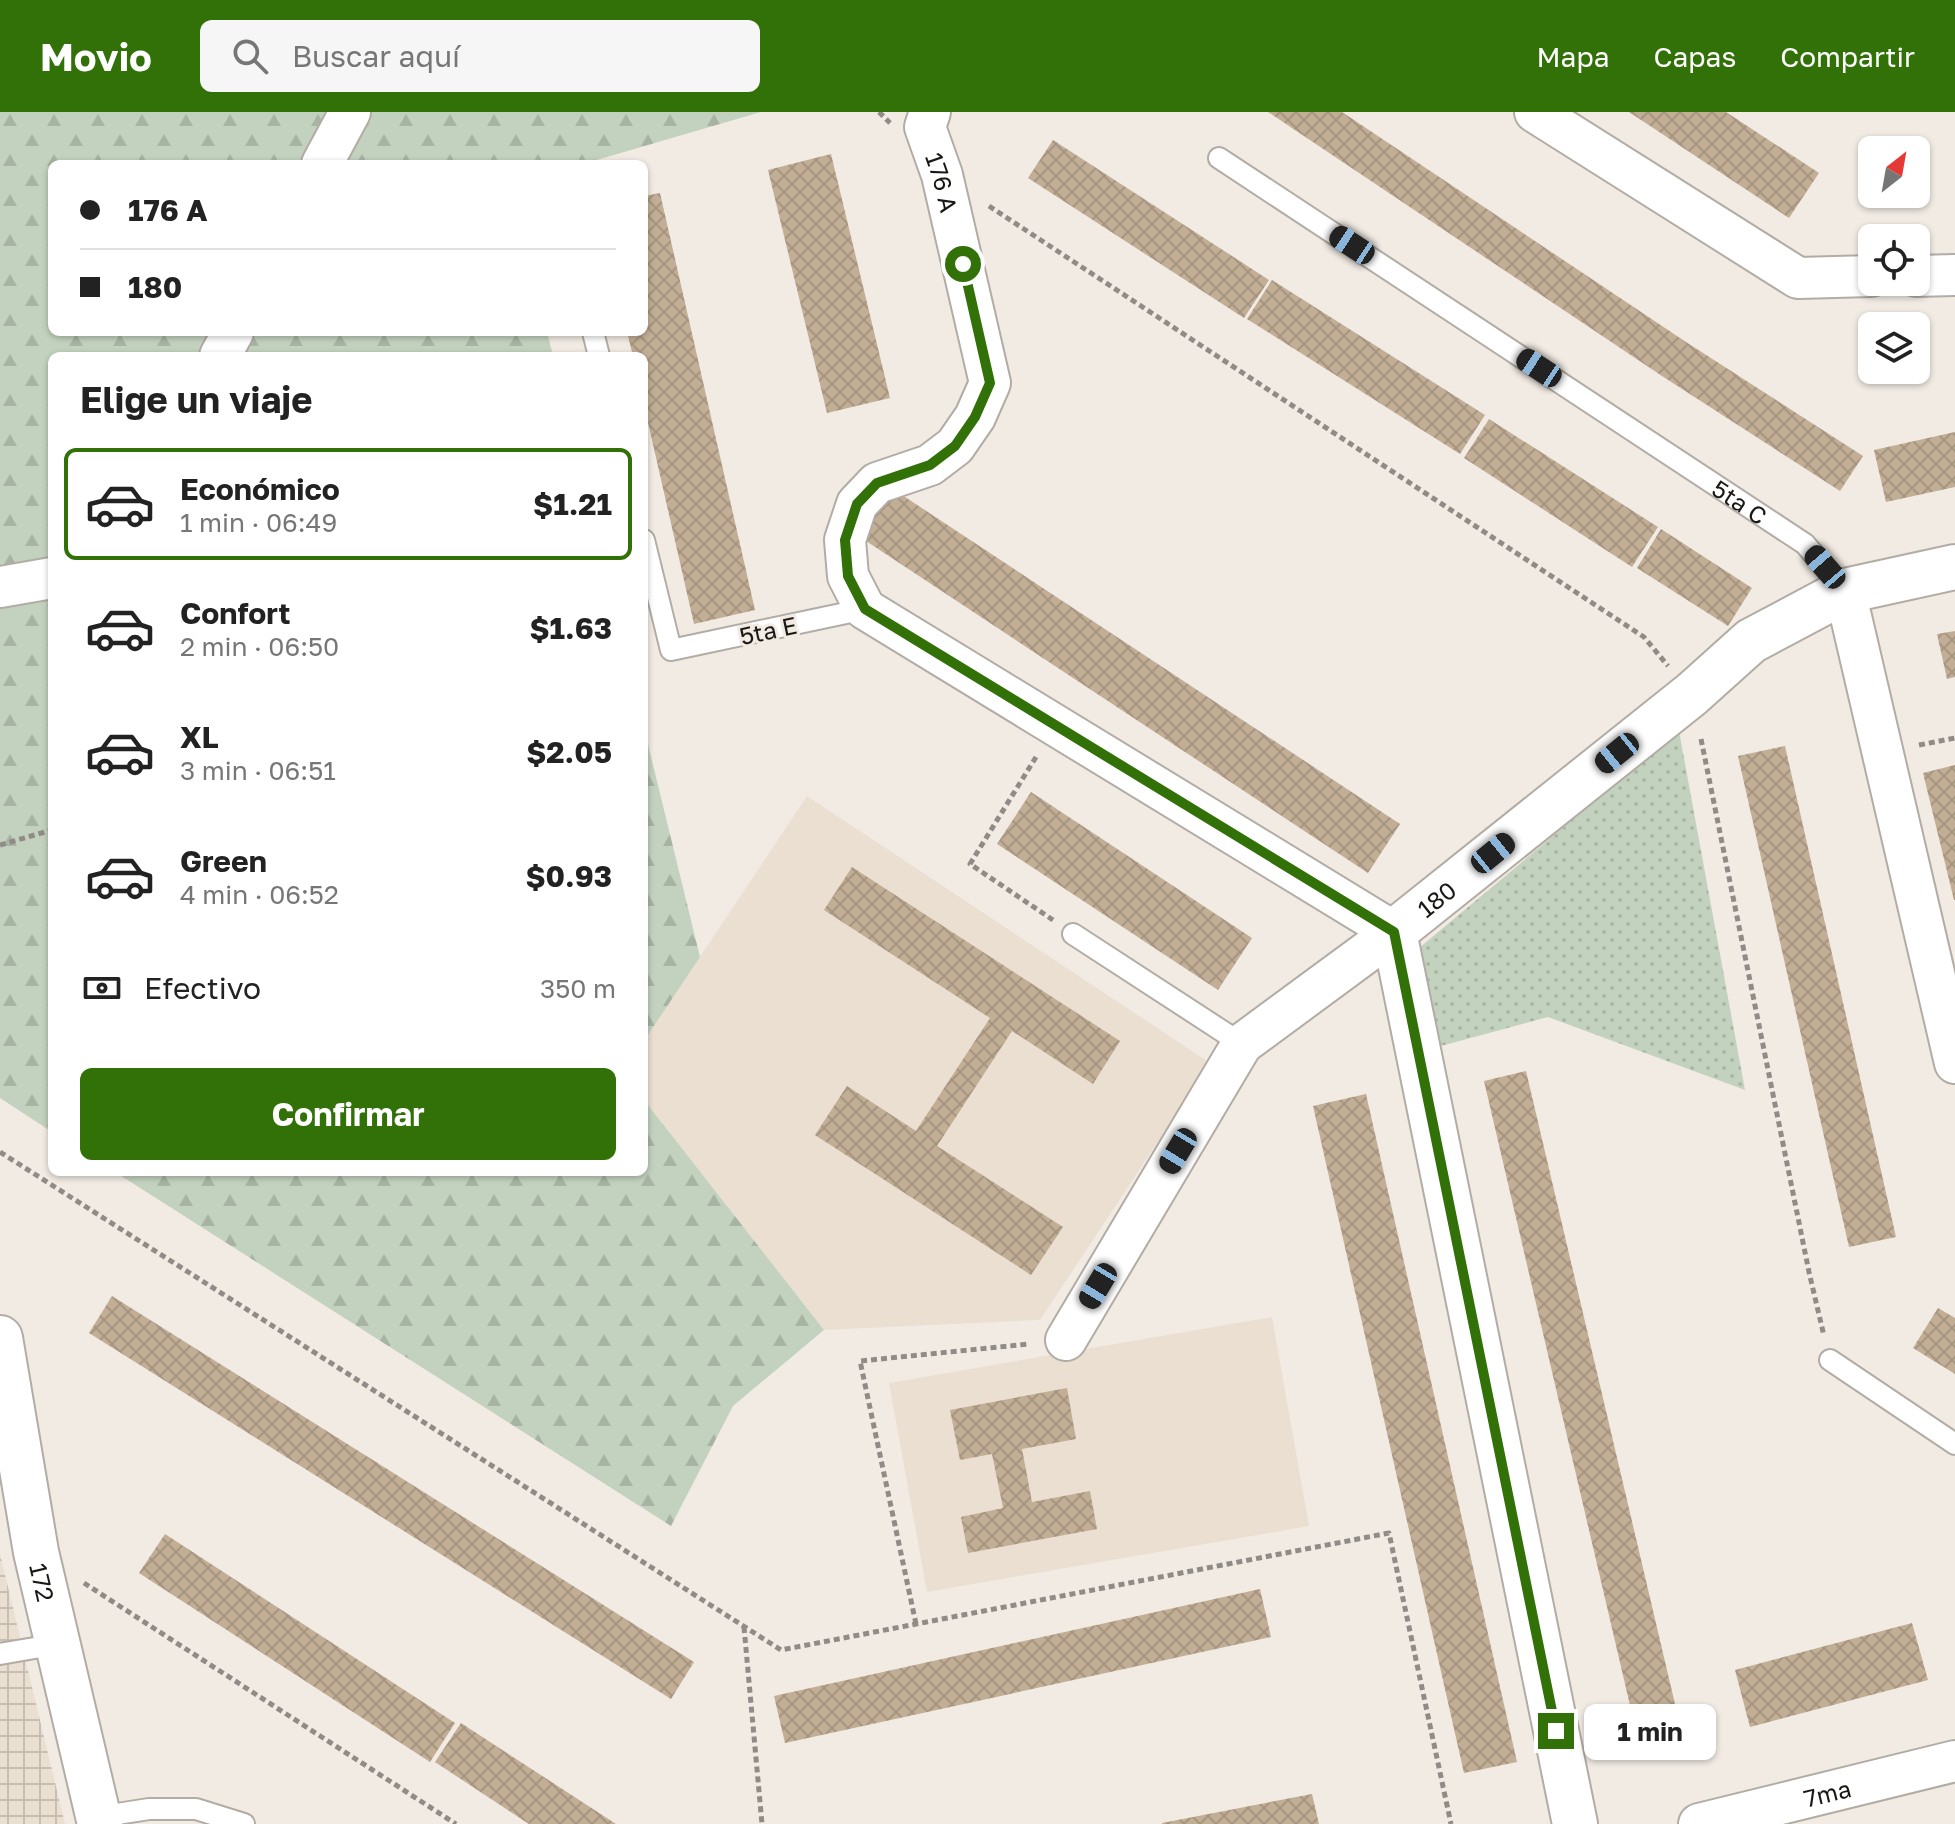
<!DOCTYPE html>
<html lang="es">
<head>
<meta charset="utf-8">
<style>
	:root { --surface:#fff; --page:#f6f6f6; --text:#222; --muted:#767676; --line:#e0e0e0; --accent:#317108 }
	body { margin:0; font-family:"Golos Text",sans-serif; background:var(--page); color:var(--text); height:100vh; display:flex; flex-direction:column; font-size:30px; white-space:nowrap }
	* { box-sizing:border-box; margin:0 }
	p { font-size:26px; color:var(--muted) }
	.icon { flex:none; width:44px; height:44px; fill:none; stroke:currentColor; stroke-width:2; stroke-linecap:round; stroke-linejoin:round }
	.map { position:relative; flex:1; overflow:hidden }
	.side { position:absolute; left:48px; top:240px; width:600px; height:824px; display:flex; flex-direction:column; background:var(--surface); border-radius:12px; box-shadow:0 2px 6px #0004 }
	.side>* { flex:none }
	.banner { position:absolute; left:48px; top:48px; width:600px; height:176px; border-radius:12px; box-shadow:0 2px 6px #0004; display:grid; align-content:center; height:176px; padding:0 32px; background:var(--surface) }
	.needle { width:52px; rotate:31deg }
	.tools { position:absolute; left:1858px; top:24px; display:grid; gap:16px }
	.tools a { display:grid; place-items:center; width:72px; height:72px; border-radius:12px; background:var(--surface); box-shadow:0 2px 6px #0004; font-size:40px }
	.end { position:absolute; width:36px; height:36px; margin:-18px; border:10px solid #317108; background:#fff; box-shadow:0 0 0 4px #fff }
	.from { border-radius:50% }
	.bubble { position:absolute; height:56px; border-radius:12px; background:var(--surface); box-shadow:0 2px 6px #0004; font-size:26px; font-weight:700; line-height:56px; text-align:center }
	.car { position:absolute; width:24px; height:48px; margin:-24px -12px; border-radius:10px; box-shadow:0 0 6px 2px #0007; background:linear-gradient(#222 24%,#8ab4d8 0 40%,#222 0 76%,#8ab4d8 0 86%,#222 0) }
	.banner b { display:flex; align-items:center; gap:28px; height:76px; font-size:30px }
	.banner b+b { border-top:2px solid var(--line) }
	.banner i { width:20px; height:20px; background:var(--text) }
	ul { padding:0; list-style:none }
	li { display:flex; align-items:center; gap:24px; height:112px; margin:0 16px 12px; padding:0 16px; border:4px solid transparent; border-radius:12px }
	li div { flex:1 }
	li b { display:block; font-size:30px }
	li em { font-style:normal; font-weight:700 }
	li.selected { border-color:var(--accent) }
	li>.icon { width:72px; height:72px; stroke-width:1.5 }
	h2 { padding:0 32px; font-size:36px; line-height:96px }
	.pay { display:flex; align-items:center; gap:20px; height:88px; padding:0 32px; font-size:30px }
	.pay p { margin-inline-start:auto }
	.primary-button { display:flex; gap:16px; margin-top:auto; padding:16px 32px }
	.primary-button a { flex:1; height:92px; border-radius:12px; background:var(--accent); color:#fff; font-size:32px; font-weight:700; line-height:92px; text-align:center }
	header { display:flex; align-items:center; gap:48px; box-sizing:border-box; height:112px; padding:0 40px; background:var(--accent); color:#fff }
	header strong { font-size:38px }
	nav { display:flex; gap:44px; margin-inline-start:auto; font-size:28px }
	.search { width:560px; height:72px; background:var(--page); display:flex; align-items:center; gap:20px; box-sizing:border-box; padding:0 28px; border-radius:12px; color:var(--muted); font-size:30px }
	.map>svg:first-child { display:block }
</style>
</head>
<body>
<header>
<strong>Movio</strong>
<div class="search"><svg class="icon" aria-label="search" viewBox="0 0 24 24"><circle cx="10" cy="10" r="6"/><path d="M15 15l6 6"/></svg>Buscar aquí</div>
<nav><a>Mapa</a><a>Capas</a><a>Compartir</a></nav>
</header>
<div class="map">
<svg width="1955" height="1712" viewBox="0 0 1955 1712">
	<defs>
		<pattern id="industrial-grid" width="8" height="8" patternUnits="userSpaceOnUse" patternTransform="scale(2)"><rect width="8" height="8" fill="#eadfd1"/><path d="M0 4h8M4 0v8" fill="none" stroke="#c8bfb3"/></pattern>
		<pattern id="grass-dots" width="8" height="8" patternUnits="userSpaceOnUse" patternTransform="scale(2)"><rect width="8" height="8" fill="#c3d2bf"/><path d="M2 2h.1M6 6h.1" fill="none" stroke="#a7b4a3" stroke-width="1.8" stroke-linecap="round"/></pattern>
		<pattern id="forest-firs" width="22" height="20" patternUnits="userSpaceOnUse" patternTransform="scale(2)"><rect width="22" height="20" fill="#c3d2bf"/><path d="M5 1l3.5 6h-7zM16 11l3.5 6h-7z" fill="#a7b4a3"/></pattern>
		<pattern id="building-cross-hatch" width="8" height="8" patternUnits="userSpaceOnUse" patternTransform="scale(2)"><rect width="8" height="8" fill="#c2ae95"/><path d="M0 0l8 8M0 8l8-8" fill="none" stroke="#a69580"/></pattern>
	</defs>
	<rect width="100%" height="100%" fill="#f2ebe4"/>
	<path fill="#eadfd1" d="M807 684 1210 951 1040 1208 824 1218 644 988V929Z
		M1272 1205 1309 1414 927 1480 889 1271Z"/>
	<path fill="url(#industrial-grid)" d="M0 1442 65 1712H0Z"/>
	<path fill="url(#grass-dots)" d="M1679 619 1745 978 1548 905 1441 934 1419 836Z"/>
	<path fill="url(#forest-firs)" d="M0 0H761L583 52H52V220H547L553 244H52V1020L0 986Z
		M644 616 700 845 644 929Z
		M644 988 824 1218 733 1294 671 1414 115 1060H644Z"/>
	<path fill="url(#building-cross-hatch)" d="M1268 0H1342L1686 230 1863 344 1840 379 1662 264Z
		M1629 0H1726L1819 61 1789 106Z
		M1053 28 1269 168 1244 206 1028 66Z
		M831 42 890 286 827 301 768 58Z
		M660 81 755 498 694 512 644 293V244H633L627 220H644V84Z
		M1272 168 1485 303 1460 342 1247 207Z
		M1489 307 1658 415 1632 455 1464 346Z
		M1955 320V375L1886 390 1874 338Z
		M893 377 1400 712 1368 761 860 425Z
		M1661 417 1752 476 1728 514 1637 456Z
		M1955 519V565L1947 567 1937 522Z
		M1785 634 1896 1125 1849 1135 1738 644Z
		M1955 653V788H1954L1923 661Z
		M1031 680 1252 826 1218 878 997 732Z
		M852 755 1120 929 1093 972 1012 919 937 1034 1063 1115 1031 1163 815 1023 847 974 916 1019 990 906 824 798Z
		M1526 959 1683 1626 1640 1636 1484 969Z
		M1366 982 1517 1650 1464 1661 1313 994Z
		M112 1184 694 1550 671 1587 89 1221Z
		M1938 1196 1955 1206V1262L1913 1236Z
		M1067 1276 1076 1327 1022 1337 1032 1390 1090 1379 1097 1417 968 1441 961 1405 1003 1396 992 1342 960 1348 950 1298Z
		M165 1422 455 1611 430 1650 139 1461Z
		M1260 1477 1271 1525 785 1631 774 1584Z
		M1912 1511 1928 1568 1750 1615 1735 1558Z
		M461 1611 616 1712H529L435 1650Z
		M1312 1682 1319 1712H1162V1711Z"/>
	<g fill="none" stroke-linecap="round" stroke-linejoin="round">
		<defs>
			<g id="service">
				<path id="s1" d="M1219 46 1805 432 1845 479"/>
				<path d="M593 220 599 244"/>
				<path d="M644 428 671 538 865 497"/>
				<path d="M1073 822 1242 932"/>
				<path d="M1830 1248 1955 1332"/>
				<path d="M0 1542 58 1532 59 1536"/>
				<path d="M98 1705 149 1697H196L244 1712"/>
			</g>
			<g id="minor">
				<path id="s2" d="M930 0 925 15 942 63 990 271 975 305 955 334 930 353 877 371 857 392 845 428 848 464 865 497 1394 820 1242 932 1066 1228"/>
				<path d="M1535 0 1798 166 1872 164"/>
				<path d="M322 52 350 0"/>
				<path d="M1916 164 1955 163"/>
				<path d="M220 244 233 220"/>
				<path d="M0 475 52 466"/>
				<path d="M1845 479 1955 951"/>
				<path id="s3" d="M1699 1712 1955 1649"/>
			</g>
			<g id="tertiary">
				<path id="s4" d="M0 1226 36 1440 100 1712"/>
				<path id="s5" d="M1575 1712 1394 820 1692 582 1751 529 1845 479 1955 455"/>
			</g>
		</defs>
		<use href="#service" stroke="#b2aca5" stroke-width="24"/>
		<use href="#minor" stroke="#b2aca5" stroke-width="44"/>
		<use href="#tertiary" stroke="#b2aca5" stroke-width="48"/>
		<path stroke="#908b86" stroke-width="5" stroke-dasharray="6 4" stroke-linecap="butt" d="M879 0 890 11
			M989 94 1644 525 1668 554
			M1701 627 1809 1160 1824 1224
			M1919 633 1955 626
			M1036 645 970 752 1053 808
			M0 733 52 718
			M0 1040 781 1538 1389 1421 1451 1712
			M84 1471 456 1712
			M916 1512 860 1249 1029 1232
			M744 1515 762 1712"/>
		<use href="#service" stroke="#fff" stroke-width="20"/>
		<use href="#minor" stroke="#fff" stroke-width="40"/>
		<use href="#tertiary" stroke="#fff" stroke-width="44"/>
	</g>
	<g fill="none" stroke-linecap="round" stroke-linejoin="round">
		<path stroke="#317108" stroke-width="10" d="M963 152 990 271 975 305 955 334 930 353 877 371 857 392 845 428 848 464 865 497 1394 820 1556 1619"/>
	</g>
	<g text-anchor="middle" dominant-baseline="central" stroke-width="6" stroke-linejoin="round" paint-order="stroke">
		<g font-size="24" fill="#1a1815" stroke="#f2ebe4">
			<text stroke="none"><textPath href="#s2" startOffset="74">176 A</textPath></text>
			<text stroke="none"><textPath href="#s1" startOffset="624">5ta C</textPath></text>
			<text transform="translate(768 518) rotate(-12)">5ta E</text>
			<text stroke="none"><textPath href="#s5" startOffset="964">180</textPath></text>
			<text stroke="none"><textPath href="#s4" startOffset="248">172</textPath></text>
			<text stroke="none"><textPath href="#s3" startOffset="132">7ma</textPath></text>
		</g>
	</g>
</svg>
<div class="tools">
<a><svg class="needle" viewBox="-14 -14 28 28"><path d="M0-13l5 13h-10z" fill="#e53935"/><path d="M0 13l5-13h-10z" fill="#767676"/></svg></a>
<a><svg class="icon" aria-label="locate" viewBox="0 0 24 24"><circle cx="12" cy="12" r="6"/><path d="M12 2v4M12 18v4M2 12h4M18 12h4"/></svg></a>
<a><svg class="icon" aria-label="layers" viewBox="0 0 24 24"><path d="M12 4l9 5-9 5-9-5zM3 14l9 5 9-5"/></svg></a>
</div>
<i class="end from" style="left:963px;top:152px"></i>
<i class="end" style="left:1556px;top:1619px"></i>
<div class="bubble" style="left:1584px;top:1592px;width:132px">1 min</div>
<i class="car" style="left:1352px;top:133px;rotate:303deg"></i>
<i class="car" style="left:1539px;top:256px;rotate:303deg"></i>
<i class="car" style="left:1825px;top:455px;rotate:319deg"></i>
<i class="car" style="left:1617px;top:641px;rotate:231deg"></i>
<i class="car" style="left:1493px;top:741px;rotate:51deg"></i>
<i class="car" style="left:1178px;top:1039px;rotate:211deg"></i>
<i class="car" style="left:1098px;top:1174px;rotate:211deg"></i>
<div class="banner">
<b><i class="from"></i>176 A</b>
<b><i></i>180</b>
</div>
<section class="side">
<h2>Elige un viaje</h2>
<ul>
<li class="selected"><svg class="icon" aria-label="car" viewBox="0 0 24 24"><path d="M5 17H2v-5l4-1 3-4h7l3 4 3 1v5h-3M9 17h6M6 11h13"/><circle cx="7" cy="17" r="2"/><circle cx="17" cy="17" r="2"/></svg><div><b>Económico</b><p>1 min · 06:49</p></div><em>$1.21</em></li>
<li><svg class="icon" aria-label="car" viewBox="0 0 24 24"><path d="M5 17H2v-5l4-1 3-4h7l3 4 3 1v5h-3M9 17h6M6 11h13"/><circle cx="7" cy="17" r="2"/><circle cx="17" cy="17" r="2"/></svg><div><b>Confort</b><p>2 min · 06:50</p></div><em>$1.63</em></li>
<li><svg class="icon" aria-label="car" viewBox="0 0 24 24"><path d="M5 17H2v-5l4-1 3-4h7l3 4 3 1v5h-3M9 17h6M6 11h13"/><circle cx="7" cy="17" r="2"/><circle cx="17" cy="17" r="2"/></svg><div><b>XL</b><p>3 min · 06:51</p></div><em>$2.05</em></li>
<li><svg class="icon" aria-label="car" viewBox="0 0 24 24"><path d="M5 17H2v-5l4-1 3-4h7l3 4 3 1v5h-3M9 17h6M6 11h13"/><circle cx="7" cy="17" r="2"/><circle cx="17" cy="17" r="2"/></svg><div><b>Green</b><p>4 min · 06:52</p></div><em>$0.93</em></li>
</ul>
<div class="pay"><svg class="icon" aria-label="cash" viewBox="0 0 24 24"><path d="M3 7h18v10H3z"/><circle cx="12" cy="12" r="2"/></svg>Efectivo<p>350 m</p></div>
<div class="primary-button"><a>Confirmar</a></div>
</section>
</div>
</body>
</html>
